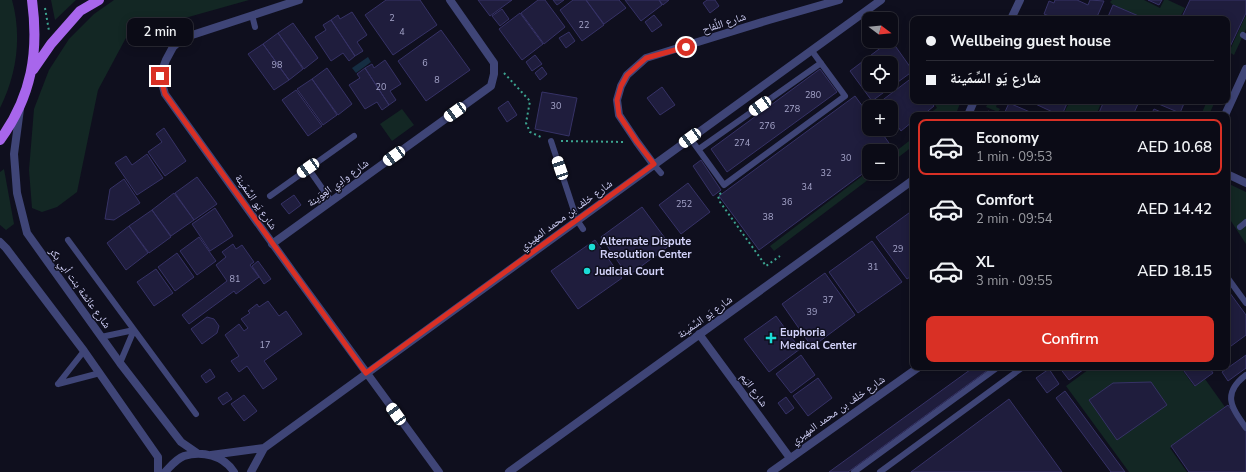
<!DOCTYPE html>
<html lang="en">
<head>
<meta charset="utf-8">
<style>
	:root { --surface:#0b0b16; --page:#191923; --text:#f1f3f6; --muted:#9a9ba1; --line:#2b2b35; --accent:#d93025 }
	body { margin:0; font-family:"Nunito Sans","Noto Naskh Arabic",sans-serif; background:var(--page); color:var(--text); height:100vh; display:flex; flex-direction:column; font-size:15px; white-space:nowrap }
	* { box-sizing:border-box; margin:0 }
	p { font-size:13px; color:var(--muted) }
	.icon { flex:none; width:22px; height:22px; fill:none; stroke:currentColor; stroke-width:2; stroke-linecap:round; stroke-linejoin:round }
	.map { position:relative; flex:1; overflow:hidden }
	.panel { position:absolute; left:910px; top:112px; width:320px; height:258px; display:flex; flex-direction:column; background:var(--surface); border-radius:8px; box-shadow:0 2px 10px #0003,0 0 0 1px var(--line) }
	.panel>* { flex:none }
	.guide { position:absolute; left:910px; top:16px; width:320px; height:88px; border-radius:8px; box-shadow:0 2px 10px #0003,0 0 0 1px var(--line); display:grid; align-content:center; height:88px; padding:0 16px; background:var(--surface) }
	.needle { width:26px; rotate:106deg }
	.buttons { position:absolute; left:862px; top:12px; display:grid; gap:8px }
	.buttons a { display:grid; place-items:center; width:36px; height:36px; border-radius:8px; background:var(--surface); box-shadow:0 2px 10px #0003,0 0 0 1px var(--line); font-size:20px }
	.end { position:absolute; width:18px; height:18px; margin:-9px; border:5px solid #d93025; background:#fff; box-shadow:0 0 0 2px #fff }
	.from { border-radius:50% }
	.bubble { position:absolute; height:28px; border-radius:8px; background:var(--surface); box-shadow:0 2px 10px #0003,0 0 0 1px var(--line); font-size:13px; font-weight:600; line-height:28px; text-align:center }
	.car { position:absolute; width:12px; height:24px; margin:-12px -6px; border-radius:5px; box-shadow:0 0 3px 1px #0007; background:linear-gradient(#fff 24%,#345 0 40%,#fff 0 76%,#345 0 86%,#fff 0) }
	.guide b { display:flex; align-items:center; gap:14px; height:38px; font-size:15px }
	.guide b+b { border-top:1px solid var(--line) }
	.guide i { width:10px; height:10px; background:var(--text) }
	ul { padding:7px 0 0; list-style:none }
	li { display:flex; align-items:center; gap:12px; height:56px; margin:0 8px 6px; padding:0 8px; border:2px solid transparent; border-radius:8px }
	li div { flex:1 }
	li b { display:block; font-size:15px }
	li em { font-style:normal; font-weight:600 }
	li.active { border-color:var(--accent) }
	li>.icon { width:36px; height:36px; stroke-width:1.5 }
	.primary-button { display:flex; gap:8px; margin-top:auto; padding:8px 16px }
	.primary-button a { flex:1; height:46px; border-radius:8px; background:var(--accent); color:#fff; font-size:16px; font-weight:600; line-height:46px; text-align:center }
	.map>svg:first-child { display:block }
</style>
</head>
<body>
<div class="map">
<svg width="1246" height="472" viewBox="0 0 1246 472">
	<rect width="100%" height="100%" fill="#0f0f1e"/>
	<path fill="#132724" d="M0 0H12C22 36 17 74 0 108Z
		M51 0H76L55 20Z
		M114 0H249L128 34 98 90 77 192 57 207 42 212 32 208 29 170 34 109 49 70 69 39 94 14Z
		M1112 0H1144L1160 8 1164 0H1168L1185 8 1179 19H1140V17L1113 5 1110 2Z
		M1246 15V29L1234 55 1229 52Z
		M933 101H961L957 111 960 115H927L937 108Z
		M989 101H998L996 107 1000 109 998 112 986 107Z
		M1070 101H1102L1096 115H1063Z
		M1207 101H1215L1209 115H1201Z
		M402 109 414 125 392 141 380 124Z
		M913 138V146L891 163V155Z
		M4 169 14 224 6 230 0 225V172Z
		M869 171V173H877L774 251 770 246Z
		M1227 183 1246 192V244L1227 215Z
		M1092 367H1180L1194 386 1205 379 1225 407 1170 448 1187 472H1129L1066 386Z"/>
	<path fill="#152d42" d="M368 57 371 62 356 73 352 68Z"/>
	<path fill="#1f1d3d" stroke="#363266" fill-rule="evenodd" d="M386 0H420L437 25 393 55 365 15Z
		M478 0H512L490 16Z
		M538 0H545L565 27 544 44 521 13Z
		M553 0H564L557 5Z
		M573 0H586L604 25 582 41 560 10Z
		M586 0H619L626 8 604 24Z
		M625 0H659L662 5 641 21Z
		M659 0H669L663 5Z
		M707 0H715L719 6 710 13 703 3Z
		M1055 0H1077L1088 5 1090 0 1104 1 1096 19H1048L1049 16 1044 14 1049 1 1054 3Z
		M1148 0H1162L1159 5Z
		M1190 0H1246V13L1228 51 1227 50V19H1181Z
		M1113 5 1141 17 1140 19H1107Z
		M502 9 509 19 500 26 492 16Z
		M352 12 367 35 357 42 363 51 355 56 331 20 338 15 340 19Z
		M520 13 543 44 522 60 499 29Z
		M654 15 662 25 652 32 645 22Z
		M331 20 355 56 349 61 343 53 331 61 315 37 326 30 323 25Z
		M293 23 318 58 304 69 278 33Z
		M441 30 470 70 426 101 398 61Z
		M569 32 575 41 566 48 559 38Z
		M278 33 303 69 289 80 263 44Z
		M891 40 913 71 872 101 850 71ZM869 63H891V85H869Z
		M263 44 289 80 274 90 248 54Z
		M535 55 542 64 532 71 526 62Z
		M385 60 401 84 390 91 396 100 389 105 365 68 372 64 374 68Z
		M542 67 547 74 540 80 535 73Z
		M327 68 352 104 338 115 312 79Z
		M365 68 389 105 382 110 377 102 365 109 349 85 360 78 357 74Z
		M820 69 837 92 727 172 711 149Z
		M913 77V101H930L934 106 923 115H913V123L912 122 901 131 891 117V107H883L880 102Z
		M312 79 337 115 323 125 297 89Z
		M662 87 675 105 660 115 647 98Z
		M296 90 322 126 308 136 282 100Z
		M542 92 577 98 569 136 535 129Z
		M855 96 869 115V129H879L894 150 891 152V151H869V169L759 250 719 196Z
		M508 101 517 115 507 122 498 108Z
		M1029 101H1068L1062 115H1059Z
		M1104 101H1133L1138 104 1133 115H1098Z
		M1154 101H1185L1180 113 1154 102Z
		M1009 103 1037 115H1007L1004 114Z
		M1154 109 1168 115H1151Z
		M988 111 998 115H986Z
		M164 128 186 161 165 176 148 152 162 142 156 134Z
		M147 154 163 178 137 195 115 163 126 156 132 165Z
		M701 160 721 190 713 196 693 166Z
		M197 177 217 204 194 220 175 193Z
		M124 179 140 203 114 220 105 219 110 189Z
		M688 183 710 212 681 234 659 205Z
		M174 193 194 220 171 236 152 210Z
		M294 195 301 205 289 214 281 204Z
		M642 207 670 245 628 276 601 237Z
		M215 208 233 236 210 251 192 224Z
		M152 210 171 237 149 253 129 226Z
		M913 210V275L907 279 876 237Z
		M129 226 148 253 126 270 107 243Z
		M199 237 216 261 197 275 180 251Z
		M595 240 622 278 578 309 551 271Z
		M872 241 902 282 858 313 829 272Z
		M233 244 236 249 242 245 254 262 250 265 259 277 236 294 234 291 189 324 182 315 227 281 216 265 226 257 222 252Z
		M177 253 194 277 175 291 158 267Z
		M258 261 271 279 264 284 252 266Z
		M156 269 173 293 154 306 137 282Z
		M825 273 855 315 812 347 782 304Z
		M1227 289 1246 315V335L1227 349Z
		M268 301 279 316 286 311 302 334 264 361 277 379 263 389 247 366 239 372 231 361 239 356 225 335 239 324 244 331 248 328 241 319 250 313 248 311 257 304 259 307Z
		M776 316 800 349 769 372 744 339Z
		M207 317 214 319 219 326 217 333 202 344 191 329Z
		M801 355 815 375 791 393 776 374Z
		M1246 355V368L1228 381 1222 372Z
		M974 367H992L848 472H829Z
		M1059 367H1087L1069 380Z
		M1181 367H1209L1213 373 1195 386Z
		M210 369 215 377 206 383 201 376Z
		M1049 369 1059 384 1047 393 1036 378Z
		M818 378 832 398 808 416 793 396Z
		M1151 382 1167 405 1117 440 1089 400 1113 383Z
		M1065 391 1125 472H1111L1056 398Z
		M227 392 232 399 223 405 218 398Z
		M244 395 257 411 244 421 231 404Z
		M786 397 794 408 786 414 778 403Z
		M1009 399 1062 472H911Z
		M1228 405 1246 430V471L1244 472H1189L1171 446Z"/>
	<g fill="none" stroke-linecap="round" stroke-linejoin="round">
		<path stroke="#3ca38f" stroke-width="2" stroke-dasharray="2 3" stroke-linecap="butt" d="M45 8 49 31
			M504 73 530 101 526 123 530 132 543 138
			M561 141 626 142
			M721 193 718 196 720 202 766 266 780 256"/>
		<path stroke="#3f4577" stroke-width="6" d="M252 15 255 27
			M1243 35 1246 37
			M690 138 724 185 845 96 812 51
			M551 141 577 220 583 229
			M699 149 821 63
			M654 165 661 173
			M308 168 331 201
			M270 196 354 136
			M1240 227 1246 222
			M68 240 196 414
			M1227 277 1246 303
			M101 337 134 330
			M120 363 134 330
			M1246 375C1221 394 1232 408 1246 428
			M58 384 100 373
			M58 384 84 351
			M854 472 998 367
			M880 472 1023 367"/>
		<path stroke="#3f4577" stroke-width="8" d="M299 0 183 38 173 47 166 60 160 76 165 94 293 272 439 472
			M1011 19 1020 0
			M20 109 14 154 17 193 27 233 120 363 181 442 197 453
			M968 115 974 101
			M1225 115 1246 69
			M654 165 637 142 619 115 617 100 621 86 627 75 646 58 769 20 839 0
			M1227 174 1246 183
			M0 242 6 248 84 351 158 457V472
			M272 244 491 86 494 74V63L450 0
			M699 334 790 458
			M211 455 264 448
			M165 472C171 466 176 459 184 456 202 450 224 456 234 472
			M251 472 264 448 881 0
			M509 472 913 180
			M771 472 919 367"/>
		<path stroke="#a866ec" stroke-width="10" d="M33 70 51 44 80 11 99 0
			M0 140C32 96 39 52 32 0"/>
	</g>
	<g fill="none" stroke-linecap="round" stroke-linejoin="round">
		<path stroke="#d93025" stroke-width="5" d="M160 76 165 94 366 373 654 164 637 142 619 115 617 100 621 86 627 75 646 58 686 47"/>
	</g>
	<g fill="#1bdcd6" stroke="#0f0f1e" stroke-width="1.5">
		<circle cx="592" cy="247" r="4"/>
		<circle cx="587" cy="271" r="4"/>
		<path d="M769 332h4v4h4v4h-4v4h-4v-4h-4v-4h4z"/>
	</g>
	<g text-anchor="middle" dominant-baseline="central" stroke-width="3" stroke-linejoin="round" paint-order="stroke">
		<g font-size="9" fill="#a5a5ca">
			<text x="392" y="18">2</text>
			<text x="584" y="25">22</text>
			<text x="402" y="32">4</text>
			<text x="425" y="63">6</text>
			<text x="277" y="65">98</text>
			<text x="437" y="80">8</text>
			<text x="381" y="87">20</text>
			<text x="813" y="95">280</text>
			<text x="556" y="106">30</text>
			<text x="792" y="109">278</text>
			<text x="767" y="126">276</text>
			<text x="742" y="143">274</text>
			<text x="846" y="158">30</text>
			<text x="826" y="173">32</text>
			<text x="807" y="187">34</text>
			<text x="787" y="202">36</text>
			<text x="684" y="204">252</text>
			<text x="768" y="217">38</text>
			<text x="898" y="249">29</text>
			<text x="873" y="267">31</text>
			<text x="235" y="279">81</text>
			<text x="828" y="300">37</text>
			<text x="812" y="312">39</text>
			<text x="265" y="345">17</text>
		</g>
		<g font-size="11" fill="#d2d2f9" stroke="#0f0f1e">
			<text transform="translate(724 23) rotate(-18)">شارع اللِّفاح</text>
			<text transform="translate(338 183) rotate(-36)">شارع وادِي العِوَينة</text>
			<text transform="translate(256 202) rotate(55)">شارع يَو السِّمَينة</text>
			<text transform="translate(566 215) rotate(-36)">شارع خلف بن محمد المهيري</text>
			<text transform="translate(80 288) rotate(54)">شارع عائشة بنت أبي بكر</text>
			<text transform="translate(705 317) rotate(-36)">شارع يَو السِّمَينة</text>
			<text transform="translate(754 390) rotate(54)">شارع اليَم</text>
			<text transform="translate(838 410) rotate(-35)">شارع خلف بن محمد المهيري</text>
		</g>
		<g font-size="11" font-weight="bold" fill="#d2d2f9" stroke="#0f0f1e" text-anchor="start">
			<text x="600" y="241">Alternate Dispute<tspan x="600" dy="13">Resolution Center</tspan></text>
			<text x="595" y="271">Judicial Court</text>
			<text x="780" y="332">Euphoria<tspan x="780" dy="13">Medical Center</tspan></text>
		</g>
	</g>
</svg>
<div class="buttons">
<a><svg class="needle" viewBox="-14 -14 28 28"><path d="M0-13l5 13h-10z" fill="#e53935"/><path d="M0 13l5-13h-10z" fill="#9a9ba1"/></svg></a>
<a><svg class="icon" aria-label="locate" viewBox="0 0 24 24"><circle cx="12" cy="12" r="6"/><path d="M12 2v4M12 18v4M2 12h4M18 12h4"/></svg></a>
<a>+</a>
<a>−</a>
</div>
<i class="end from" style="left:686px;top:47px"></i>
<i class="end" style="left:160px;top:76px"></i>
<div class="bubble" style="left:127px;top:18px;width:66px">2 min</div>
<i class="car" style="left:760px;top:106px;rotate:235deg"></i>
<i class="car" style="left:455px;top:112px;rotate:234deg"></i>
<i class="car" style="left:690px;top:138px;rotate:234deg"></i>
<i class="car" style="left:394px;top:156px;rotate:234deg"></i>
<i class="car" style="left:308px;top:168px;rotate:235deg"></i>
<i class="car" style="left:560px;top:168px;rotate:341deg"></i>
<i class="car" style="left:396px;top:414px;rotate:324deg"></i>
<div class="guide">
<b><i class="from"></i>Wellbeing guest house</b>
<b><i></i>شارع يَو السِّمَينة</b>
</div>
<section class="panel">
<ul>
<li class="active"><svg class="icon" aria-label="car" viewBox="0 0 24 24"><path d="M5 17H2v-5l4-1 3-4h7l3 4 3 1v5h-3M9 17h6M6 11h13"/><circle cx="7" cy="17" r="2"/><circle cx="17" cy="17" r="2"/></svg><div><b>Economy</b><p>1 min · 09:53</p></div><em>AED 10.68</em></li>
<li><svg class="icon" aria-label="car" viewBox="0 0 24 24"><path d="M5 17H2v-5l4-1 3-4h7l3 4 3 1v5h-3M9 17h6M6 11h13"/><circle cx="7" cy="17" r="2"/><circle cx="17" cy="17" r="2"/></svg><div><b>Comfort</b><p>2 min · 09:54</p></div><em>AED 14.42</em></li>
<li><svg class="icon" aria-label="car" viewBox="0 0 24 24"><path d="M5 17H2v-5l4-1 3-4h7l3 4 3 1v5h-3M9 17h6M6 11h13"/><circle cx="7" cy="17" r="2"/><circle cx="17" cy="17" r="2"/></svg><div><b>XL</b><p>3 min · 09:55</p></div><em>AED 18.15</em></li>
</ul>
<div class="primary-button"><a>Confirm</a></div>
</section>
</div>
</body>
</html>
